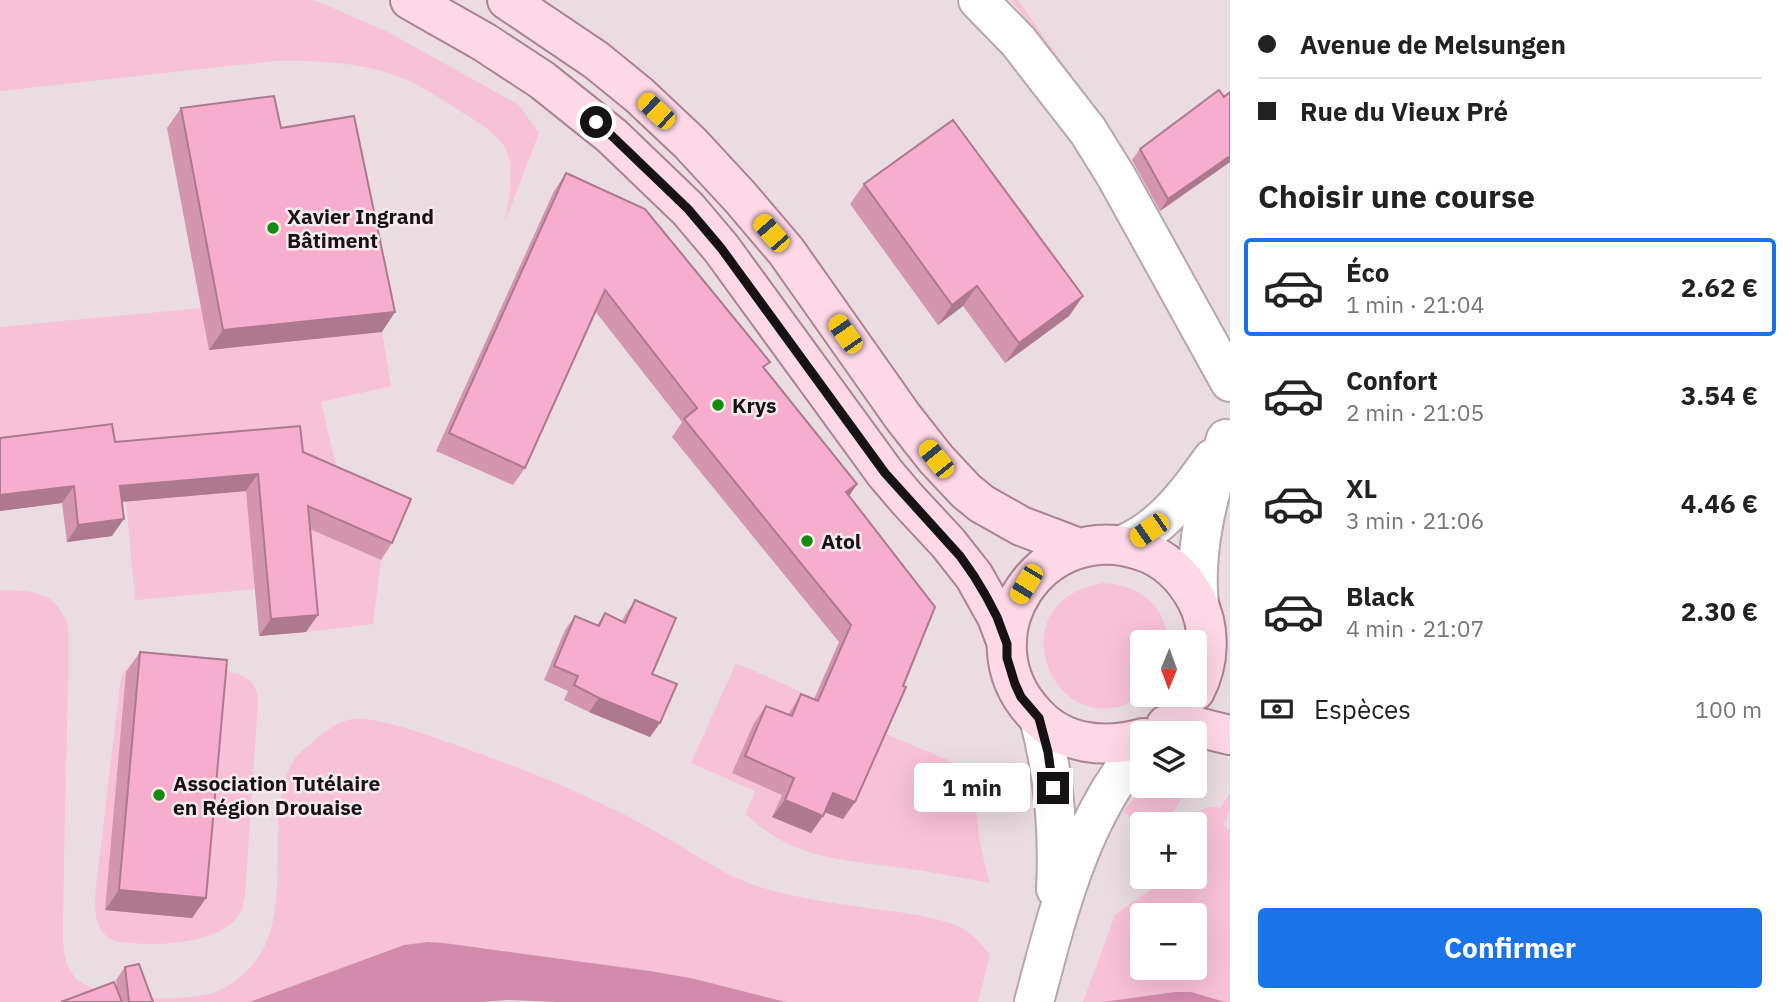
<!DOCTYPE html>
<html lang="fr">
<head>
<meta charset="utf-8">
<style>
	:root { --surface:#fff; --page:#f6f6f6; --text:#222; --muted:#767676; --line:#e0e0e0; --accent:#1a73e8 }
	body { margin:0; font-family:"IBM Plex Sans",sans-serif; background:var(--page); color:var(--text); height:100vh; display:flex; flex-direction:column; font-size:26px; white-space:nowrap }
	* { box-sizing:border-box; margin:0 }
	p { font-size:23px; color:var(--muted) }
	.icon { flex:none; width:38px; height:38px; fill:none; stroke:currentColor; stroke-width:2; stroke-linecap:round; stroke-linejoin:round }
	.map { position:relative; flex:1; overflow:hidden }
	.details { display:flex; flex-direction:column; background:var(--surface); width:560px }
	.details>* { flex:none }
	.banner { display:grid; align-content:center; height:154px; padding:0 28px; background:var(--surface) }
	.needle { width:46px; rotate:181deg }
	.fabs { position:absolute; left:1130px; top:630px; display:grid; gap:14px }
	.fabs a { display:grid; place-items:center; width:77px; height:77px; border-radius:7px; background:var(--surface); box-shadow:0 7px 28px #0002; font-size:35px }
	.end { position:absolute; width:32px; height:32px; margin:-16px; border:9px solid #171315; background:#fff; box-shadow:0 0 0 4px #fff }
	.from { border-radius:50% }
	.bubble { position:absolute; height:49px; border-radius:7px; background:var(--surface); box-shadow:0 7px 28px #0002; font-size:23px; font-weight:700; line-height:49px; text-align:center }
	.car { position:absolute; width:21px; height:42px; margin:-21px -10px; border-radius:9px; box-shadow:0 0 5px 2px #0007; background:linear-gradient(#f5c518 24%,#345 0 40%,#f5c518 0 76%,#345 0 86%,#f5c518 0) }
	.banner b { display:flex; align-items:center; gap:24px; height:66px; font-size:26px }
	.banner b+b { border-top:2px solid var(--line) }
	.banner i { width:18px; height:18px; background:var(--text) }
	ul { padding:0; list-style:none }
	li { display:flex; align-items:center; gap:21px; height:98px; margin:0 14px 10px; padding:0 14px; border:4px solid transparent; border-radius:7px }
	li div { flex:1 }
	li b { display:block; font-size:26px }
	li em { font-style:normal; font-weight:700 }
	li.selected { border-color:var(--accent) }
	li>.icon { width:63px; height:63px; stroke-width:1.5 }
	h2 { padding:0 28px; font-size:32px; line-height:84px }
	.pay { display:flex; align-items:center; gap:18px; height:77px; padding:0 28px; font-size:26px }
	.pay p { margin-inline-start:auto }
	.action { display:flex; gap:14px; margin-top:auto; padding:14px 28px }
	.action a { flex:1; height:80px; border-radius:7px; background:var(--accent); color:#fff; font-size:28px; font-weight:700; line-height:80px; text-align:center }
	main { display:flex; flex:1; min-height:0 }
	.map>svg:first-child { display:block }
</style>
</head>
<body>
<main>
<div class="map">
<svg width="1230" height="1002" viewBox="0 0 1230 1002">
	<rect width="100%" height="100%" fill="#eadce1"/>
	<path fill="#f7c1d7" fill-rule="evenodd" d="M0 0H314L388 32 519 105 539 133 505 222C508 200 515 173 507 152 500 134 479 123 463 113 442 99 421 85 397 76 358 62 315 60 274 61L0 91Z
		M1011 0H1018L1070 74Z
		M202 308 210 350 382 332 391 386 321 402 342 491 339 542 381 560 373 624 306 632 288 443 0 453V327Z
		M246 491 255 589 135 600 126 501Z
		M1104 583C1140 586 1163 603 1169 641V642H1143L1144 695C1054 754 992 600 1104 583Z
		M0 590C32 591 56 590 68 626 70 661 67 697 67 733 65 797 64 860 63 924 63 941 62 961 73 975 93 1002 183 1002 212 993 230 988 249 971 259 956 296 901 259 806 297 756 302 750 309 745 314 741 325 731 340 720 354 719 378 717 427 735 450 743 510 764 570 787 627 816 661 833 692 854 726 873 769 896 833 903 881 910 905 913 942 917 963 929 974 934 982 946 990 955L978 1002H786L695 979 650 971 444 943 404 945 249 1002H0Z
		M138 659C162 662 234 665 250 681 256 687 257 693 258 701L245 895C244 900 243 907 241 911 223 946 153 946 120 942 96 937 95 917 95 896L120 684C123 671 126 666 138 659Z
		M736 663 815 698 784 789 773 817 879 731 976 772C974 811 979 846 990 883 961 878 933 872 905 868 844 860 793 860 746 814L755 791 691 763Z
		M1143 786H1188C1179 803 1168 831 1143 823 1136 821 1129 816 1123 812Z
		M1230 793V812L1223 825 1230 830V1002H1083L1115 915 1160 883 1163 877H1195V824H1191C1198 811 1205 804 1220 808ZM1143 915H1195V968H1143Z"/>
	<path fill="#d28ba9" d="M428 942 444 943 650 971 695 979 786 1002H557L508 1000 481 1002H249L404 945Z
		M1175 992H1191L1225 1002H1103Z"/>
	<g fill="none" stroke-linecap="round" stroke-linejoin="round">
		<defs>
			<path id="minor" d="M978 0 1018 41 1088 131 1116 176 1230 382
				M1122 545C1161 530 1189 492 1212 459
				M1199 604C1193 548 1209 492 1226 439
				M1039 718C1054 774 1059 831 1056 889
				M1034 1002C1058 912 1080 817 1143 745"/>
			<path id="major" d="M410 0 484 42 542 80 612 136 688 209 721 248 885 473 908 500 948 543 974 576 997 617 1007 644
				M507 0 596 60 639 95 690 143 740 197 786 251 903 417 936 459 966 491 982 504 1021 526 1079 548
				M1166 725 1197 727 1230 735
				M1143 738C1105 749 1063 745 1035 714 962 636 1042 516 1142 551 1166 559 1184 577 1196 599 1211 627 1210 663 1195 691"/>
		</defs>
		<use href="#minor" stroke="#b5a7ac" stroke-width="42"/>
		<use href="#major" stroke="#ab8293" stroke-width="42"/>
		<use href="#minor" stroke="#fff" stroke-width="38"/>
		<use href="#major" stroke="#fdd8e7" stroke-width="38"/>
	</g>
	<path fill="#d495af" d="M1230 92V162L1160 211 1132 160 1140 149Z
		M181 108 281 128 382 332 209 350 167 128Z
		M566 173 765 369 857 484 849 496 855 802 843 819 825 812 811 833 772 817 782 795 732 773 754 723 766 706 788 715 801 694 814 699 839 642 672 437 682 422 595 311 525 468 513 485 436 451 554 191Z
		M864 184 1083 296 1069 316 1005 363 963 306 938 325 850 204Z
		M0 438 115 442 303 452 392 543 381 560 310 529 306 632 259 636 246 491 122 502 112 536 67 542 62 503 0 511Z
		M635 600 652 674 660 723 650 737 589 712 564 700 568 691 544 680 565 630 575 616 597 625 605 613 622 621 625 615Z
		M140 652 206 898 192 918 105 910 126 672Z
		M125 967 153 1002H61L117 988 116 980Z"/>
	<path fill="#ad798f" d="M1230 156V162L1160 211 1168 199Z
		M977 286 963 306 938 325 952 305Z
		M1083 296 1069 316 1005 363 1019 343Z
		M395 312 382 332 209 350 223 330Z
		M258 474 246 491 108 503 120 486Z
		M857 484 845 502 846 492Z
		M74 486 62 503 0 511V495Z
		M124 519 112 536 67 542 78 525Z
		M318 615 306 632 259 636 271 619Z
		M599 698 660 723 650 737 589 712Z
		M833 793 855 802 843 819 821 811Z
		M785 800 823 816 811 833 772 817Z
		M119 890 206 898 192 918 105 910Z"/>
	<path fill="#f7adcc" stroke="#ad798f" stroke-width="2" d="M1219 90 1224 97 1230 92V156L1168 199 1140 149Z
		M274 96 281 128 354 116 395 312 223 330 181 108Z
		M953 120 1083 296 1019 343 977 286 952 305 864 184Z
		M566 173 645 209 770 362 763 367 857 484 846 492 935 607 903 686 906 687 855 802 833 793 823 816 785 800 794 778 745 756 766 706 792 716 801 694 818 701 851 625 684 419 697 408 605 290 525 468 449 433Z
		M112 424 115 442 300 426 303 452 411 499 392 543 308 506 318 615 271 619 258 474 120 486 124 519 78 525 74 486 0 495V438Z
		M635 600 676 618 652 674 677 684 660 723 599 698 574 685 578 676 554 666 575 616 599 626 605 613 625 623Z
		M140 652 227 660 206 898 119 890Z
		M139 964 153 1002H129L125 967Z
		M114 982 122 1002H61Z"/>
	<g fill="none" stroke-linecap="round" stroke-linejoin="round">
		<path stroke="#171315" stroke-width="9" d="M596 122 612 136 688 209 721 248 885 473 960 556 974 576 986 596 997 617 1007 644V658L1015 684 1021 697 1039 718 1048 752 1053 788"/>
	</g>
	<g fill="#158b12" stroke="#f7e9ee" stroke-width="2.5">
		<circle cx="273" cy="228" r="7"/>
		<circle cx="718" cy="405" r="7"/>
		<circle cx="807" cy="541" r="7"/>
		<circle cx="159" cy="795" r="7"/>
	</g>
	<g text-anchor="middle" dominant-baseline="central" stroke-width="5" stroke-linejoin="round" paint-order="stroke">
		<g font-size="21" font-weight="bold" fill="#171315" stroke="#f7e9ee" text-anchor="start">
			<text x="287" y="216">Xavier Ingrand<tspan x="287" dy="24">Bâtiment</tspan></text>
			<text x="732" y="405">Krys</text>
			<text x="821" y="541">Atol</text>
			<text x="173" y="783">Association Tutélaire<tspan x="173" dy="24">en Région Drouaise</tspan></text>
		</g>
	</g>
</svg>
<div class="fabs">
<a><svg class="needle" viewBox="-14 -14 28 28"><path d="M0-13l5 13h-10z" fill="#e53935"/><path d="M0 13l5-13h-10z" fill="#767676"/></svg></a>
<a><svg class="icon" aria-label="layers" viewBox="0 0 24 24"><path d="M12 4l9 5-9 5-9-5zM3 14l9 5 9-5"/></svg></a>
<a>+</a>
<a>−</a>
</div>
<i class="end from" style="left:596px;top:122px"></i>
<i class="end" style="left:1053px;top:788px"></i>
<div class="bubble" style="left:914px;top:763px;width:116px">1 min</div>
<i class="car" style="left:656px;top:111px;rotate:313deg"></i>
<i class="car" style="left:771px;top:233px;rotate:319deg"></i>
<i class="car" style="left:845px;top:334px;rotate:325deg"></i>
<i class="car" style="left:936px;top:459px;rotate:321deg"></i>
<i class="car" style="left:1149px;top:530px;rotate:235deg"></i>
<i class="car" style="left:1026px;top:584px;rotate:211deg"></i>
</div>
<section class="details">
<div class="banner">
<b><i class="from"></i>Avenue de Melsungen</b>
<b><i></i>Rue du Vieux Pré</b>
</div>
<h2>Choisir une course</h2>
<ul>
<li class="selected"><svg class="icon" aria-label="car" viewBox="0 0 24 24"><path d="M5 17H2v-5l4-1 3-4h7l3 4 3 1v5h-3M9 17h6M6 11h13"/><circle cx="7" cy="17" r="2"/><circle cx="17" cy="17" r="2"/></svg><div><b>Éco</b><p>1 min · 21:04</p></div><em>2.62 €</em></li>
<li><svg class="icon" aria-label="car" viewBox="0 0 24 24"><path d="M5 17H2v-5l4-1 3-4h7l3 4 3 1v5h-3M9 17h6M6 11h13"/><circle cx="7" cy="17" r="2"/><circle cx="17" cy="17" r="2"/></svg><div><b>Confort</b><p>2 min · 21:05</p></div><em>3.54 €</em></li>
<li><svg class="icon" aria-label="car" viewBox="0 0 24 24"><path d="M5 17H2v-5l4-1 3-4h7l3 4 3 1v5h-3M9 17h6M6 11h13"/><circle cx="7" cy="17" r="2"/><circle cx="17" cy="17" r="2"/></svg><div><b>XL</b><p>3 min · 21:06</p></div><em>4.46 €</em></li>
<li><svg class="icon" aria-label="car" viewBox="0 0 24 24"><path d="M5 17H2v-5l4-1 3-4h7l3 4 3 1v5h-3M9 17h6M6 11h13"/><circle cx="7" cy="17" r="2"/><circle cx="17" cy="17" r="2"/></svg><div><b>Black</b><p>4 min · 21:07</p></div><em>2.30 €</em></li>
</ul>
<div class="pay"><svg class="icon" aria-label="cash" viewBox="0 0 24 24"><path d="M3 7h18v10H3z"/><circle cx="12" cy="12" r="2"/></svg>Espèces<p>100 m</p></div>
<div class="action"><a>Confirmer</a></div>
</section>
</main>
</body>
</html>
